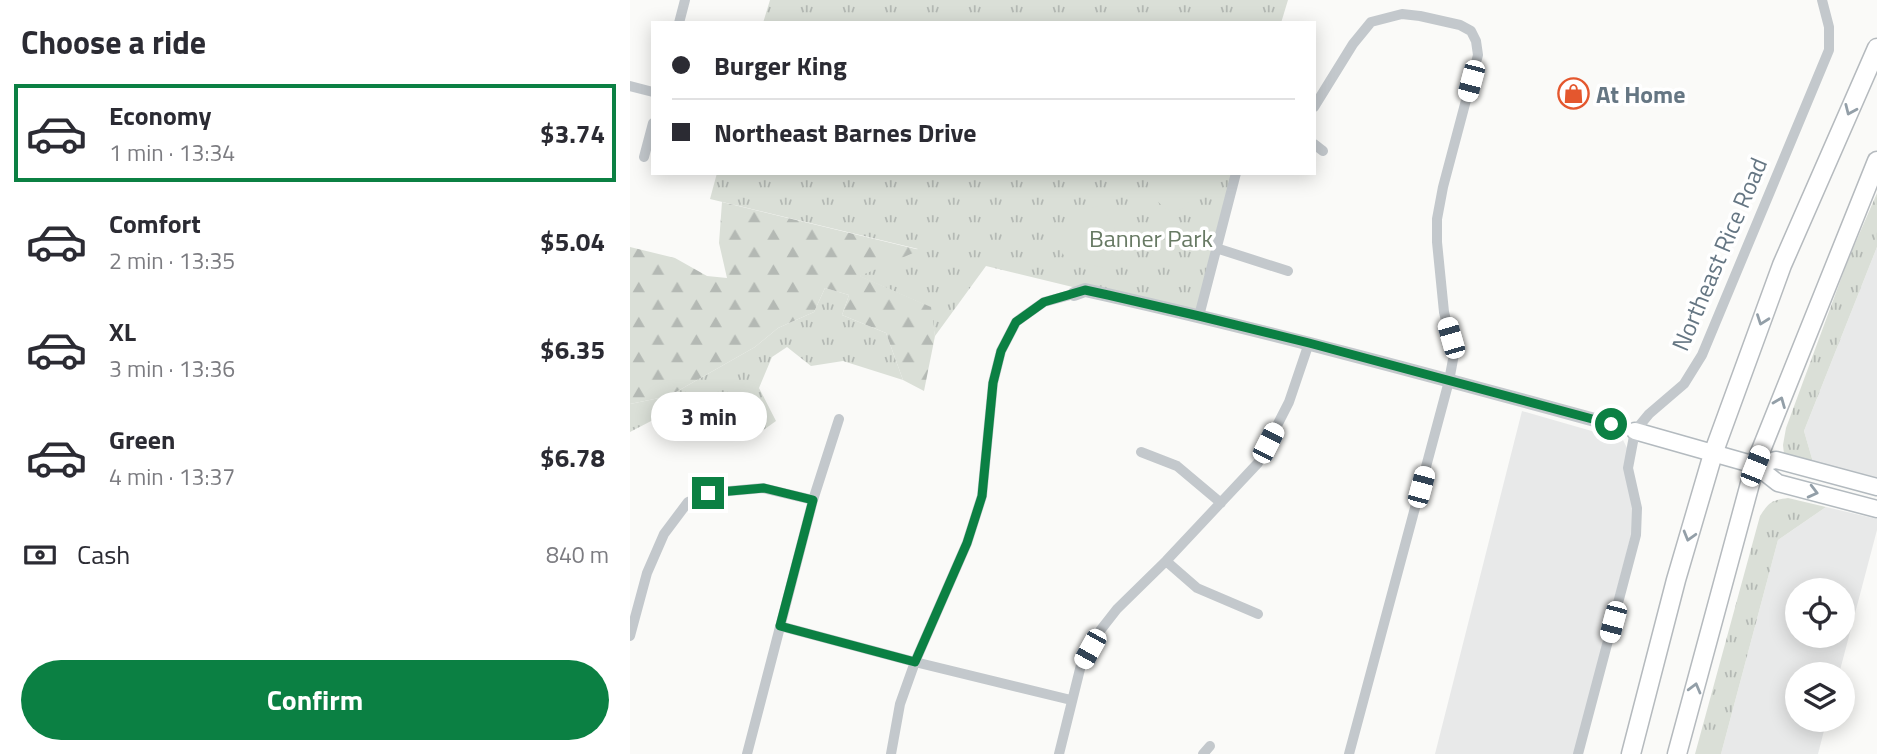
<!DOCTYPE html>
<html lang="en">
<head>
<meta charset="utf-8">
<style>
	:root { --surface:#fff; --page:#f7f7f7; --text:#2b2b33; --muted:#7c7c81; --line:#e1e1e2; --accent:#0b8043 }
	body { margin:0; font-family:"Titillium Web",sans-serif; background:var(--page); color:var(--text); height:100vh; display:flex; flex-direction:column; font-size:26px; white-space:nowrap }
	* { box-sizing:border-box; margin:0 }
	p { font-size:23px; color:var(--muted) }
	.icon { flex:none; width:38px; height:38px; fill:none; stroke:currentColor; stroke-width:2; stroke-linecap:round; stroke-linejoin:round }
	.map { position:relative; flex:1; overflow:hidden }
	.panel { display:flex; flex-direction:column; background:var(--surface); width:630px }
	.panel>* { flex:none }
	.hud { position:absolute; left:21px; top:21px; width:665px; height:154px; border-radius:0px; box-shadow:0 4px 18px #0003; display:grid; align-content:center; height:154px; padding:0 21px; background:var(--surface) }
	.controls { position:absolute; left:1155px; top:578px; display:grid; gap:14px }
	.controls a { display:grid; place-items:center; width:70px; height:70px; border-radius:50%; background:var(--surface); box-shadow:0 4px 18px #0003; font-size:35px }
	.end { position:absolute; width:32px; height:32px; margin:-16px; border:9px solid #0b8043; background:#fff; box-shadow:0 0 0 4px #fff }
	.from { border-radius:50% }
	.bubble { position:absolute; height:49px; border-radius:24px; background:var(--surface); box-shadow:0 4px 18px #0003; font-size:23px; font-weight:700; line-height:49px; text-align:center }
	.car { position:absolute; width:21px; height:42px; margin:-21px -10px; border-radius:9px; box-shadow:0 0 5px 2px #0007; background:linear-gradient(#fff 24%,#345 0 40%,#fff 0 76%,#345 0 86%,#fff 0) }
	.hud b { display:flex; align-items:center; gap:24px; height:66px; font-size:26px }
	.hud b+b { border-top:2px solid var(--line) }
	.hud i { width:18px; height:18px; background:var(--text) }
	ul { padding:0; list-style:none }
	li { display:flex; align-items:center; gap:21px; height:98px; margin:0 14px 10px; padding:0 7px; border:4px solid transparent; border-radius:0px }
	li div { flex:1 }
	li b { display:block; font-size:26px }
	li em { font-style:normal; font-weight:700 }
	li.active { border-color:var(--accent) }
	li>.icon { width:63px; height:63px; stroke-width:1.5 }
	h2 { padding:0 21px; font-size:32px; line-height:84px }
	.pay { display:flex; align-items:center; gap:18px; height:77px; padding:0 21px; font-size:26px }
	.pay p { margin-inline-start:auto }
	.cta { display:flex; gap:14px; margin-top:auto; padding:14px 21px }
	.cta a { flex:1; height:80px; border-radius:42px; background:var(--accent); color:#fff; font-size:28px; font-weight:700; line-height:80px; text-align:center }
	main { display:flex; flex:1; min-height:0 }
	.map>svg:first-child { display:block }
</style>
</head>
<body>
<main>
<section class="panel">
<h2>Choose a ride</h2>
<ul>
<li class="active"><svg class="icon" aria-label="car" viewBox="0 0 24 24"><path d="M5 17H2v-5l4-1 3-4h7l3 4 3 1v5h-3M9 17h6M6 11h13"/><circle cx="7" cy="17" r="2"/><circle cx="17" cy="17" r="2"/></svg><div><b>Economy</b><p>1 min · 13:34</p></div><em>$3.74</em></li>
<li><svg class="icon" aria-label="car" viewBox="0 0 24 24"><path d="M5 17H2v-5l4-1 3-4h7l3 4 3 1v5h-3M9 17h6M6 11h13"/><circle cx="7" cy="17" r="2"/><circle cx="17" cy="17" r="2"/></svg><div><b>Comfort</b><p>2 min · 13:35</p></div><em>$5.04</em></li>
<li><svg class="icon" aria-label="car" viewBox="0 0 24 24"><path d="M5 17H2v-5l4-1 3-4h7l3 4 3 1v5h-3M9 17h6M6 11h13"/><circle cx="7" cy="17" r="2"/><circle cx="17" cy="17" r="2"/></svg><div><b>XL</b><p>3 min · 13:36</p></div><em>$6.35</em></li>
<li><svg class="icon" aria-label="car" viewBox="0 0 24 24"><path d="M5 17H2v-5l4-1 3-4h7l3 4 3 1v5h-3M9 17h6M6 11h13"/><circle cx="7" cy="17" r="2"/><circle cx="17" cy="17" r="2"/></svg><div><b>Green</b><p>4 min · 13:37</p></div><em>$6.78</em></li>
</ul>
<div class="pay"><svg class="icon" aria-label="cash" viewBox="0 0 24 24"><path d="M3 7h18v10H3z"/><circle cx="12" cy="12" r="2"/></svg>Cash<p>840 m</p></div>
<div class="cta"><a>Confirm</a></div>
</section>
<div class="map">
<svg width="1247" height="754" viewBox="0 0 1247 754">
	<defs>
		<pattern id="grass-tufts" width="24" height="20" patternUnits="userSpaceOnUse" patternTransform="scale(1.75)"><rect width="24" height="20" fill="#dadfd7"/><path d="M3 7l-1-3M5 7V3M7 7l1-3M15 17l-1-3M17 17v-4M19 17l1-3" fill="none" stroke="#b4b9b4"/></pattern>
		<pattern id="forest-firs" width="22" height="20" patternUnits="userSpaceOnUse" patternTransform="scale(1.75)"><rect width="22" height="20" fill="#dadfd7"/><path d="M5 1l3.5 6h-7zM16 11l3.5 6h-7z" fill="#b4b9b4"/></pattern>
	</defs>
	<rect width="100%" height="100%" fill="#fafaf8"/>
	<path fill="#e8e9e9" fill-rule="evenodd" d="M1247 247V487L1185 469 1174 431Z
		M892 411 993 440 997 448 1004 524 944 754H805Z
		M1196 507 1247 519V530L1209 674H1167V719H1197L1188 754H1091L1148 540ZM1167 590H1213V635H1167Z"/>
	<path fill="url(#grass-tufts)" d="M140 0H658L651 23H133Z
		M87 173H605L569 316 455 290 356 266 305 336 300 307 229 276 288 249 80 199Z
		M1247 193V247L1174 431 1185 469 1154 454 1153 445 1156 428 1218 260Z
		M195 288 219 295 212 315 256 333 273 380 213 361 181 366 157 347 142 357 129 388 146 421 125 436 85 402 46 408 0 432V404L39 396 125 347 148 328 184 312Z
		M1158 498 1196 507 1148 540 1091 754H1065L1130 516C1139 502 1142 500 1158 498Z"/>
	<path fill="url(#forest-firs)" d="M92 202 290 250 230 276 301 307 305 336 294 391 273 380 256 333 212 315 219 295 195 288 184 312 148 328 125 347 39 396 0 404V247L45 258 77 276 97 278 89 243Z"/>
	<path fill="#dadfd7" d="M518 173H574L576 182 554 207 544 213C527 204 516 193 518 173Z
		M470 206C487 226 489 234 487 259L475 268 436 259 427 244 447 210Z"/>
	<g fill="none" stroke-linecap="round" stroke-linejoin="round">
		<defs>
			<path id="secondary" d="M1005 431 1125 465 1148 483 1247 509
				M1125 465 1146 460 1247 487"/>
			<path id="primary" d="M1001 754 1046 580 1083 454 1152 265 1247 48
				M1047 754 1125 465 1247 161"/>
		</defs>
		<use href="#secondary" stroke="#b3babf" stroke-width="19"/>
		<use href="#primary" stroke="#b5babe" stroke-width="21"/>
		<path stroke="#c3c8cc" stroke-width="10" d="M49 23 55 0
			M0 86 23 92
			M684 107 723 44 741 22 772 14 790 16 830 25 841 31 846 41 848 55 813 187 807 219V242L814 312 824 354 819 381 719 754
			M684 144 693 151
			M14 157 23 123
			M586 248 658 271
			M569 316 606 173
			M511 452 547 466 591 503
			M536 561 567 588 628 614
			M150 626 285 662 441 700
			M0 636 17 573 34 534 58 502 78 493 133 488 183 500
			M117 754 183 500 209 419
			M261 754 270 704 285 662 337 543 352 496 363 383 371 351 386 322 414 302 444 294
			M429 754 451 665 469 632 487 609 536 561 628 463 659 402 679 343
			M573 754 580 746
			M948 754 1006 535 1007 508 998 468 1005 431 1019 414 1054 384 1072 355 1199 50V27L1192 0"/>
		<path stroke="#c3c8cc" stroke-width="14" d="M444 294 455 290C640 331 822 381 1005 431"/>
		<use href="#secondary" stroke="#fff" stroke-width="16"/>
		<use href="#primary" stroke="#fff" stroke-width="18"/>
	</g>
	<defs><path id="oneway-chevron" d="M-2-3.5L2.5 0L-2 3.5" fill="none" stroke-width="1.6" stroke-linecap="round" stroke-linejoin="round" transform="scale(1.75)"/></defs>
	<g stroke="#939fa8">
		<use href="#oneway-chevron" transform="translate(1220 110) rotate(114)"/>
		<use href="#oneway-chevron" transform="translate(1132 320) rotate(110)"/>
		<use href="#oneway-chevron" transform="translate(1150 402) rotate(-68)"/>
		<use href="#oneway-chevron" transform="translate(1183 492) rotate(14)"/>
		<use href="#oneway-chevron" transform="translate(1059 536) rotate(106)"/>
		<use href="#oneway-chevron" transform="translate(1065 688) rotate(-75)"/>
	</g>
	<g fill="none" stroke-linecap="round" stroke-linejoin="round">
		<path stroke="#0b8043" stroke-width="9" d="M78 493 134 488 183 500 150 626 285 662 337 543 352 496 363 383 371 351 386 322 414 302 455 290 478 295 569 316 679 343 981 424"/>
	</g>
	<defs>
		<symbol id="shop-ring" viewBox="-11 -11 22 22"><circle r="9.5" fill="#fff" stroke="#e4572e" stroke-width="1.5"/><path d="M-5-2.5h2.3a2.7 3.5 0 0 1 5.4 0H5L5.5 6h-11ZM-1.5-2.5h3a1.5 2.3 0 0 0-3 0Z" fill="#e4572e"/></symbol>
	</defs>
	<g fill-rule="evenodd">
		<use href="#shop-ring" x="926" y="76" width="35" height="35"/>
	</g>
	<g text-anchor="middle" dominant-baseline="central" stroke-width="7" stroke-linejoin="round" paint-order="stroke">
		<g font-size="24" font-weight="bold" fill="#657683" stroke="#fff" text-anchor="start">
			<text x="966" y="94">At Home</text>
		</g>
		<g font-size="24" fill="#687a64" stroke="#fff">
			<text x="521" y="238">Banner Park</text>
		</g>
		<g font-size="24" fill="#657683" stroke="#fff">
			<text transform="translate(1089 254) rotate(-67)">Northeast Rice Road</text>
		</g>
	</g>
</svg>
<div class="controls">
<a><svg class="icon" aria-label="locate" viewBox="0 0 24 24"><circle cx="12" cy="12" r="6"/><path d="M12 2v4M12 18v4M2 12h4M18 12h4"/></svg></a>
<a><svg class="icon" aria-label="layers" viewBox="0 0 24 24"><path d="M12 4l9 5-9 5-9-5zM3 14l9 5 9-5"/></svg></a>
</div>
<i class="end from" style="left:981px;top:424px"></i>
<i class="end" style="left:78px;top:493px"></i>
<div class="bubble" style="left:21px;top:392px;width:116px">3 min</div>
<i class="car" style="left:841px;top:81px;rotate:195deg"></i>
<i class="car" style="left:821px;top:338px;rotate:344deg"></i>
<i class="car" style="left:638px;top:443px;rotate:27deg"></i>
<i class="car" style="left:1125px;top:466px;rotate:22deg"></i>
<i class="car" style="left:791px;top:487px;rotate:15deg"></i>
<i class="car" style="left:983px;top:622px;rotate:195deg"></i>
<i class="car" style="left:460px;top:649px;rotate:209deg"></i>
<div class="hud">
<b><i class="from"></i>Burger King</b>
<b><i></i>Northeast Barnes Drive</b>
</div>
</div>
</main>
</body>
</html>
